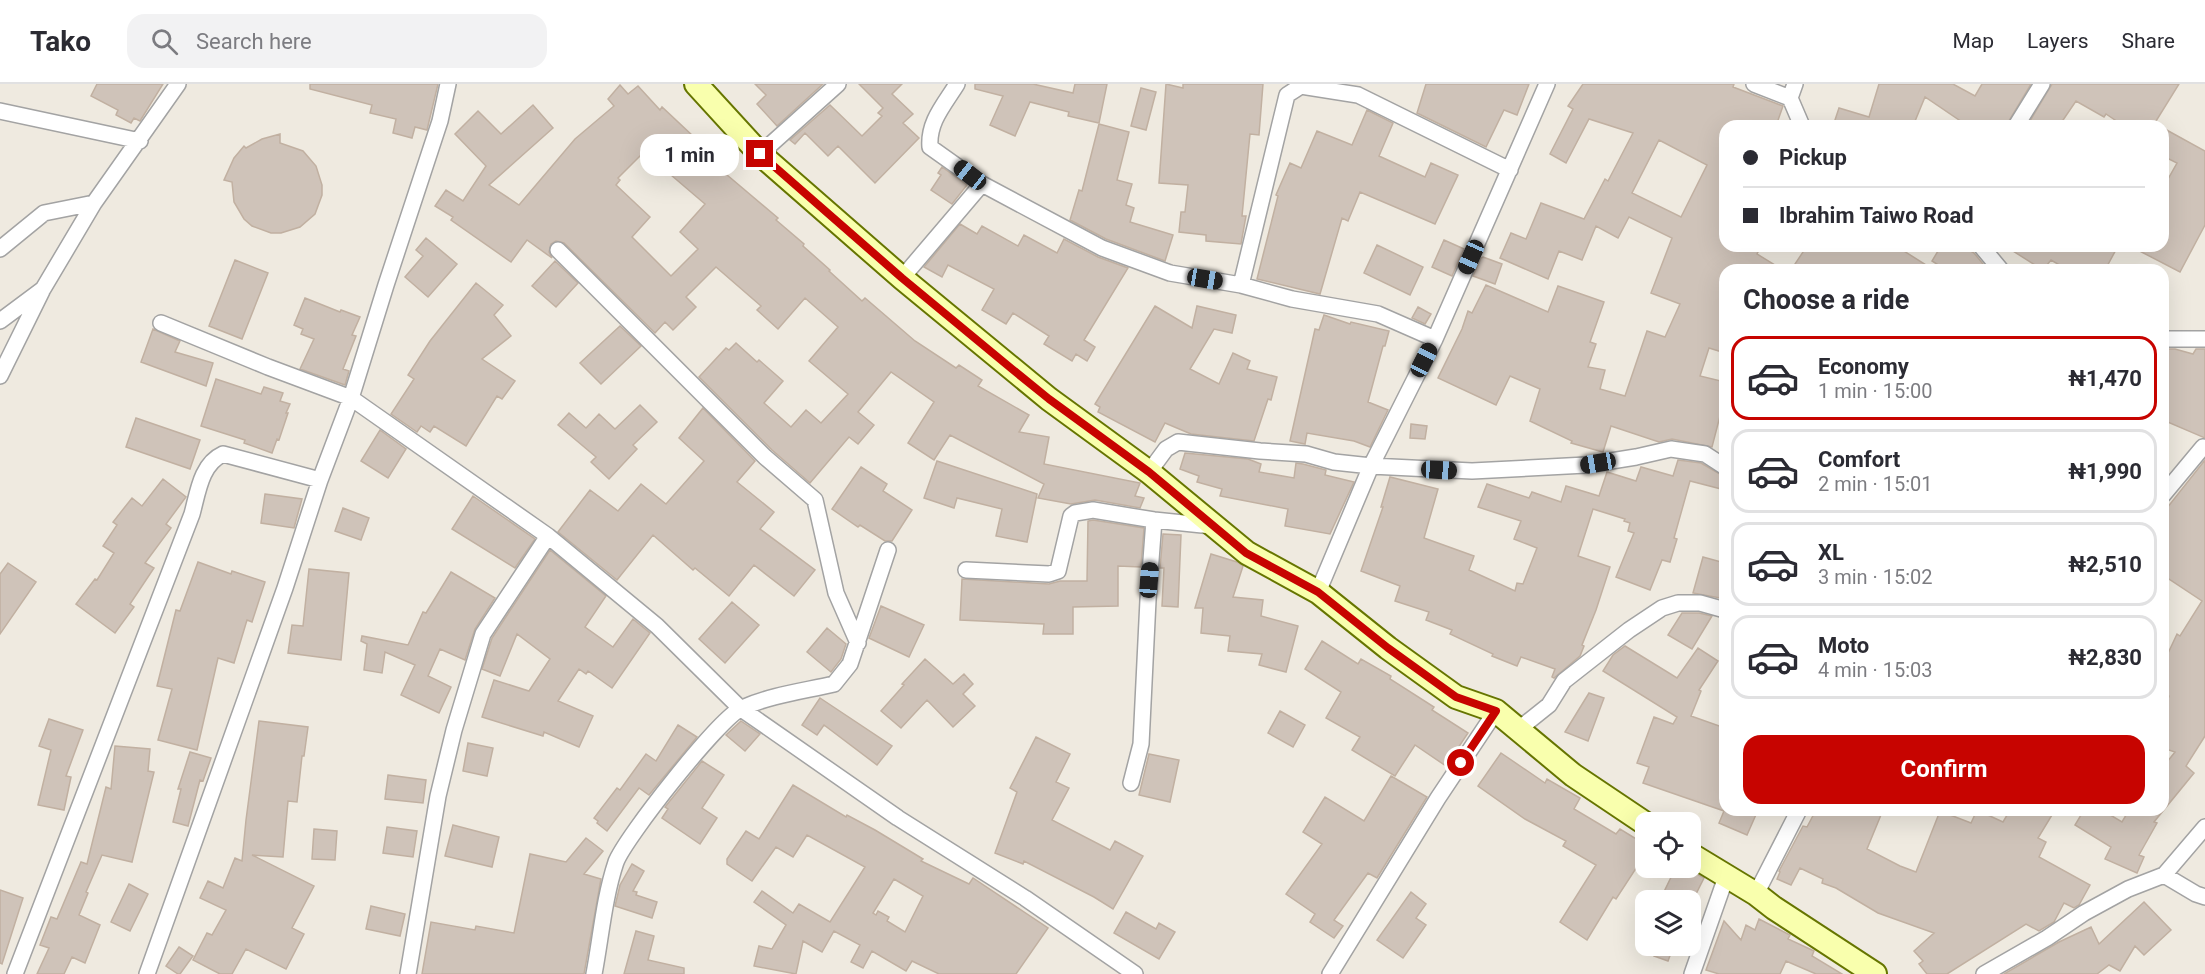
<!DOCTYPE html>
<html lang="en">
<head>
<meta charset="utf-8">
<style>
	:root { --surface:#fff; --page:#f2f2f3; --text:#2b2b33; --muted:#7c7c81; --line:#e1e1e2; --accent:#c70400 }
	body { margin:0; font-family:Roboto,sans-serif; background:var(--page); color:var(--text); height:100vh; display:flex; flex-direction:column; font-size:22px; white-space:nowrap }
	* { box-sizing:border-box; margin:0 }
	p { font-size:20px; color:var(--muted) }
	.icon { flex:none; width:33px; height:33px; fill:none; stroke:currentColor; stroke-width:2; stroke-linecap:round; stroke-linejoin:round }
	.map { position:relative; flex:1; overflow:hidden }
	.panel { position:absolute; left:1719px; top:180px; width:450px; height:552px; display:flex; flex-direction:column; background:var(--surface); border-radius:18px; box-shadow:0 6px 24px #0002 }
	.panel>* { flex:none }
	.hud { position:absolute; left:1719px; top:36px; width:450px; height:132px; border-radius:18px; box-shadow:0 6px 24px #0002; display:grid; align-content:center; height:132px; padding:0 24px; background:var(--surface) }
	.buttons { position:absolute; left:1635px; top:728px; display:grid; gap:12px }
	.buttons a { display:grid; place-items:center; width:66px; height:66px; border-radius:12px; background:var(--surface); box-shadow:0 6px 24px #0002; font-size:30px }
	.end { position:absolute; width:27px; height:27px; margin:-14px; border:8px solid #c70400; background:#fff; box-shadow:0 0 0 3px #fff }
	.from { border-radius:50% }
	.bubble { position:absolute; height:42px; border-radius:18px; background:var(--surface); box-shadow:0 6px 24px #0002; font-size:20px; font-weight:700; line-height:42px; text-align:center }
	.car { position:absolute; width:18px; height:36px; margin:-18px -9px; border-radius:8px; box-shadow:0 0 4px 2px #0007; background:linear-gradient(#222 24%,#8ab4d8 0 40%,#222 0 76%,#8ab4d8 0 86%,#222 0) }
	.hud b { display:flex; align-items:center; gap:21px; height:57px; font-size:22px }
	.hud b+b { border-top:2px solid var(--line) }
	.hud i { width:15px; height:15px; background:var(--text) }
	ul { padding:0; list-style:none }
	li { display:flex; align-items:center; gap:18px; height:84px; margin:0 12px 9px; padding:0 12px; border:3px solid var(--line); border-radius:18px }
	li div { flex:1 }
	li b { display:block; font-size:22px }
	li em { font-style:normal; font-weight:700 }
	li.current { border-color:var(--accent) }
	li>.icon { width:54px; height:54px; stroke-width:1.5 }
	h2 { padding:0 24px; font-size:27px; line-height:72px }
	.primary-button { display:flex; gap:12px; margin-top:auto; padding:12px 24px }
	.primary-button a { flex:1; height:69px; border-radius:18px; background:var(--accent); color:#fff; font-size:24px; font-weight:700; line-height:69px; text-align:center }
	header { display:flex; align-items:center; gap:36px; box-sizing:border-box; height:84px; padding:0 30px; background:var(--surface); border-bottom:2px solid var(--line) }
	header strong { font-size:28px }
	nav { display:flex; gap:33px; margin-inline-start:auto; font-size:21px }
	.search { width:420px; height:54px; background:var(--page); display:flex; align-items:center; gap:15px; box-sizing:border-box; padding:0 21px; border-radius:18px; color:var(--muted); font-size:22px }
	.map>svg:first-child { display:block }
</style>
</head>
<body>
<header>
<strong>Tako</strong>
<div class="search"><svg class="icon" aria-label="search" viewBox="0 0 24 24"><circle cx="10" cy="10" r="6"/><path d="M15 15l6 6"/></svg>Search here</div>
<nav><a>Map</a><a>Layers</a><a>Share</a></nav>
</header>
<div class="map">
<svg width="2205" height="890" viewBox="0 0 2205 890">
	<rect width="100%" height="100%" fill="#efeae0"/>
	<path fill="#cfc3b9" stroke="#c1b0a1" stroke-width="1.5" fill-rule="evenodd" d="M97 0H163L140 37 134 34 131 39 116 31 118 26 91 12Z
		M310 0H438L427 46 415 43 412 54 393 49 396 35 370 29 372 21 310 5Z
		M755 0H823L777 42 757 20 766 11Z
		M859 0H902L892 10 913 30 903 39 919 54 875 99 838 62 828 72 805 49 795 60 790 56 830 21 862 52 882 32 878 29 883 24Z
		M975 0H1033L1073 9 1075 0H1107L1099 39 1068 32 1069 28 1030 18 1015 52 990 41 1003 12 975 5Z
		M1166 0 1183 4V0H1263L1259 51 1250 50 1242 132H1246L1241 160 1206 157V151L1179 148 1181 128H1185L1188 101 1159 99Z
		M1426 0H1529L1517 31 1504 26 1486 63 1417 29Z
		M1583 0H1734L1733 3 1783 22 1776 42H1725V162H1761L1757 170 1783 186H1725V269L1709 264 1700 292 1725 298V313L1712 363 1672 355 1659 358 1611 342 1603 368 1571 359 1572 357 1530 337 1540 305 1510 292 1496 321 1438 294 1462 245 1468 227 1472 229 1486 201 1548 228 1558 202 1604 218 1590 258 1596 260 1588 283 1605 286 1600 305 1625 312 1647 247 1665 253 1680 220 1651 209 1672 154 1629 133 1618 154 1596 142 1582 176 1559 167 1548 195 1500 174 1511 149 1526 155 1541 119 1584 135 1605 95 1608 97 1633 49 1589 35 1566 79 1550 70 1573 25 1568 22ZM1659 56 1707 81 1681 133 1632 109Z
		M1879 0H1953L1975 12 1982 0H2031L2006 42H1968L1925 13 1913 42H1833L1839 24 1869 33Z
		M2052 0H2179L2153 42H2124L2106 30 2104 33 2076 17 2059 42H2027Z
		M620 1 628 10 638 2 660 26 662 23 710 68 723 53 737 66 720 85 778 134 776 136 804 160 803 162 830 186 829 187 862 217 865 214 915 257 956 284 959 281 982 296 978 302 1029 331 1019 348 1049 353 1044 380 1140 399 1135 412 1144 414 1140 424 1095 416 1071 420 1038 414 1044 400 950 351 934 376 908 359 934 318 891 288 858 328 874 341 858 360 849 353 810 399 772 366 699 293 726 264 729 266 736 259 757 278 759 276 783 297 764 319 791 343 806 326 821 339 848 310 809 277 838 243 805 214 778 245 757 226 761 222 716 183 686 213 696 223 673 246 665 238 655 249 564 159 556 157 551 160 549 168 552 174 527 156 511 178 451 136 453 133 435 122 446 106 463 117 486 82 455 50 478 27 501 50 533 21 553 44 489 101 519 121 575 55 614 22 608 15ZM644 68 705 120 680 148 698 165 671 192 632 153 650 133 616 101 620 96 618 94Z
		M1141 4 1156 8 1146 46 1131 42Z
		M1367 26 1393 39 1379 72 1425 93 1431 79 1458 91 1435 140 1360 108 1348 137 1342 134 1320 210 1257 195 1278 112 1276 111 1290 79 1301 84 1317 47 1352 61Z
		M1099 40 1129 48 1117 96 1132 100 1126 121 1134 124 1130 138 1173 151 1165 177 1106 155 1070 136 1079 106 1082 107Z
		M2163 44 2205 67V141L2180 188 2130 162H2163V104L2177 79 2163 72Z
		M280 50V59L303 67 316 82 322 101V111L315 130 300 143 281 149H271L252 142 244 135 234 118 232 98 224 96 234 74 244 62 246 64 262 55Z
		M942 83 967 101 952 120 931 106 941 91 938 89Z
		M960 140 977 150 982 142 1018 162 1024 151 1057 169 1064 155 1098 173 1128 184 1084 256 1095 263 1087 277 1076 270 1072 277 1044 260 1049 252 1013 229 1006 240 982 226 994 205 948 181 942 193 924 183Z
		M426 154 457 180 428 213 405 193 423 172 416 166Z
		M1444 156 1464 165 1452 192 1432 183Z
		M1377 161 1423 183 1410 211 1364 189Z
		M1807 162H1896L1934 186H1791Z
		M1941 162H1963L1974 169 1988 186H1946L1932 177Z
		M2005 162H2118L2105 186H2068L2051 176 2043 186Z
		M1483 173 1502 180 1495 200 1473 192 1481 174Z
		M235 176 268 189 242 255 209 242Z
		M555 177 578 199 556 223 532 202Z
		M476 199 503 221 494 231 511 252 482 275 515 297 502 315 497 312 466 362 434 342 430 348 421 342 417 348 391 330 414 295 408 291 430 257Z
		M305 214 340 228 341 226 360 233 352 251 356 252 343 285 349 287 345 301 300 285 314 255 301 250 303 245 294 241Z
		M1155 222 1192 244 1197 222 1236 231 1232 249 1214 245 1190 285 1219 300 1233 269 1250 277 1247 285 1277 293 1271 316 1268 315 1254 357 1191 350 1165 339 1155 358 1098 328 1100 323 1095 320Z
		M1418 223 1431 230 1425 240 1412 234Z
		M1324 231 1350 240 1351 238 1389 247 1385 262H1383L1368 318 1388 326 1370 363 1354 357 1307 349 1305 360 1290 357 1315 245 1319 246Z
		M620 242 641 262 601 300 580 279Z
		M153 245 180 257 175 268 213 279 206 302 141 278Z
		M2163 265H2175L2193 270 2196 265H2205V354L2163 336Z
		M216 295 261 310 264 303 283 309 280 317 290 320 286 329H288L279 356 277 355 272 369 244 359 245 356 201 342Z
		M640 321 657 338 633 361 637 365 609 395 591 378 596 373 558 341 569 329 586 344 599 330 615 345Z
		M703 324 755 377 737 398 774 428 760 445 815 486 794 512 754 481 729 512 695 484 693 486 653 451 617 496 558 448 590 406 618 427 641 400 666 420 704 377 679 354Z
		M136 334 200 356 190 385 126 363Z
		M1411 340 1427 342 1425 355 1410 354Z
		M380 346 406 365 388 394 361 377Z
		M1185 369 1248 375 1261 380 1259 388 1294 394 1296 379 1303 380 1326 386 1325 391 1354 398 1330 450 1285 442 1288 425 1220 412 1222 405 1197 398 1199 392 1180 385Z
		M1678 376 1701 379 1725 393V406L1690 397 1674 454 1677 455 1670 478 1662 476 1650 506 1616 493 1634 449 1628 447 1630 439 1624 437 1625 435 1593 425 1578 472 1610 483 1596 526 1582 561 1584 562 1580 572 1554 594 1552 593 1555 585 1521 573 1517 582 1492 572 1493 570 1450 550 1452 546 1426 536 1429 528 1395 517 1400 502 1361 487 1383 423H1381L1390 393 1438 405 1424 454 1474 472 1469 486 1515 507 1517 499 1523 500 1537 464 1514 455 1521 437 1478 423 1487 400 1529 414 1532 408 1561 418 1566 402 1599 412 1607 388 1636 397 1641 383 1673 392Z
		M2205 376V652L2186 682 2194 689 2154 738 2157 739 2139 771 2144 773 2137 789 2105 775 2111 763 2075 741 2084 726H2102L2122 738 2129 726H2163V683L2175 668 2163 664V628L2169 612 2163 609V580L2177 550 2180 552 2202 517 2163 491V429Z
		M937 377 1037 410 1027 458 996 452 1002 425 957 414 954 424 924 414Z
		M861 383 887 400 883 407 912 426 892 457H885L860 441 858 443 832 425Z
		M163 395 186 413 166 440 171 444 145 479 154 484 130 520 134 523 115 549 76 520 95 495 97 496 114 469 103 462 117 441 113 438 132 414 142 422Z
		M265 410 302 415 294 444 261 439Z
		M473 412 535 455 515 484 452 445Z
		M343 424 369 434 361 456 335 447Z
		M1093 436 1144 444 1141 483 1118 482V522L1073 523V550H1043L1044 540 960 536 962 495 1049 500 1060 497H1087L1088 437Z
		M1163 450 1181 451 1178 523 1162 522 1164 484H1160Z
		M550 466 606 512 585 543 613 563 633 535 650 549 612 604 588 587 586 590 579 585 558 617 593 632 579 663 544 648 543 652 482 633 494 596 529 607 550 575 517 550 500 592 482 585 492 554Z
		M1211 470 1237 478 1243 482 1233 513 1263 516 1261 532 1298 542 1286 588 1259 581 1262 570 1228 567 1230 552 1201 549 1203 524H1195Z
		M1703 473 1725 479V495L1720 514 1693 509Z
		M198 478 231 490 232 487 265 498 252 538 247 536 234 579 218 574 197 666 158 656 172 605 157 602 176 526 180 527Z
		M8 479 36 498 0 550V490Z
		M309 485 349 489 341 576 288 569 292 541 303 542Z
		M451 488 495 514 475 545 465 576 440 565 428 592 451 603 439 629 401 611 415 581 385 568 382 589 364 586 367 560 361 557 362 552 408 561 423 528 426 529Z
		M732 518 759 541 725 579 699 555Z
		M881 522 924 541 909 573 869 554Z
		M1682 529H1699L1712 532 1692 565 1668 551Z
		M827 544 846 560 841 575 831 588 807 568Z
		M1322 557 1358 580 1361 575 1391 592 1390 595 1434 623 1432 626 1468 649 1446 682 1415 661 1395 692 1352 666 1360 653 1326 634 1341 608 1305 585Z
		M1625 562 1677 594 1698 564 1718 577 1699 606 1701 607 1691 632 1725 644V726H1758L1747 751 1719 739 1724 727 1643 699 1649 683 1637 679 1654 633 1673 640 1677 633 1603 587 1613 571Z
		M925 575 953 600 964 590 973 600 963 610 975 622 953 643 927 616 901 644 881 627 904 601 902 600Z
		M1589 609 1604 614 1588 657 1565 648Z
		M820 614 892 662 877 681 824 641 817 651 802 641Z
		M1280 627 1305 641 1293 663 1268 649Z
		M49 635 83 646 66 692 71 693 64 726 38 721 51 666 39 662Z
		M259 637 308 643 304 672H302L297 718 288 717 283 773 252 771 314 802 292 844 304 850 286 885 246 865 232 890H220L193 876 207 849 212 851 226 826 200 814 208 797 223 804 235 774 242 777 246 736Z
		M741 637 760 650 745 667 726 651Z
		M678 641 697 653 649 711 639 704 607 747 597 739 598 737 594 734 617 704 620 706 646 670 656 677Z
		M1036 653 1070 670 1056 698 1069 704 1052 736 1110 766 1115 757 1143 772 1113 825 1094 813 1024 777 1023 780 995 769 1017 708 1010 704Z
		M468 659 493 664 487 692 463 687Z
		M115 662 150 665 148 687 154 688 132 778 102 771 86 808 88 809 79 831 100 841 85 879 72 873 64 890H37L49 864 40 861 51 833 57 835 81 778 87 780 106 703 111 705Z
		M190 668 211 674 203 697 200 696 188 742 173 738 181 705H178Z
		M1501 669 1545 699 1547 695 1580 714 1574 725 1616 750 1620 745 1646 761V769L1616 815 1613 813 1587 856 1560 838 1596 781 1563 762 1566 757 1525 735 1478 702Z
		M1149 670 1179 676 1170 718 1139 711Z
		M702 677 724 691 702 724 717 734 700 760 662 734 668 725 665 723Z
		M388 691 426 696 423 719 385 715Z
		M1391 692 1427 713 1377 794 1368 789 1334 836 1343 842 1334 854 1310 838 1315 830 1286 810 1322 760 1303 748 1325 713 1364 737Z
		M793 701 846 733 847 731 875 746 923 775 921 777 969 800 973 794 1048 844 1016 890H939L912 877 906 887 872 867 863 884 851 878 860 861 834 847 822 868 803 857 796 890 754 882 759 862 772 865 786 841 754 818 762 807 793 829 799 820 830 838 865 783 807 751 793 773 776 763 752 797 727 780V775L746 747 759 755ZM894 795 923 812 905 848 887 837 889 833 878 827 876 831 873 829Z
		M1816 726H1883L1867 765 1900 782 1916 788 1940 727 1971 739 1977 726 2003 738 2010 726H2044L2052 731 2038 754 2046 758 2039 773 2090 801 2079 821 2074 824 2064 819 2054 838 2039 847 2026 840 1947 890H1927L1919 880 1923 877 1914 867 1934 849 1878 829 1836 804 1822 799 1823 795 1800 784 1791 801 1777 795 1780 788 1779 787 1803 742 1807 743Z
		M453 741 499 753 492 783 445 772Z
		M387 743 417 747 413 773 383 769Z
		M314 745 337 747 335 776 312 775Z
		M586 754 603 767 584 790 601 795 584 890H422L431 838 475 846 476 842 514 849 530 770 566 778Z
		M632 780 644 787 633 807 637 808 636 811 657 818 652 834 615 822 620 801Z
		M1676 783H1685L1704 794 1693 816H1660Z
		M129 800 148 810 130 847 111 838Z
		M0 806 23 814 2 880 0 879Z
		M1411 808 1426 820 1416 834 1426 841 1403 874 1377 856Z
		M2144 818 2171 846 2144 871 2135 862 2120 887 2109 881 2097 890H2004L2059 858 2091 843 2099 860Z
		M371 822 405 830 400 852 366 845Z
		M1126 828 1156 845 1159 839 1175 848 1159 875 1114 849Z
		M1759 835 1790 851 1788 855 1814 867 1812 872 1842 890H1816L1786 877 1780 890H1719L1706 886 1724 837 1741 856 1746 841 1755 846Z
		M636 847 654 852 648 876 684 884V890H624Z
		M1658 861H1674L1668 877 1654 872Z
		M179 863 193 872 180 890H178L166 882Z"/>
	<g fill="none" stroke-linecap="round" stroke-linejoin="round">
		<defs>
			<path id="minor" d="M957 0C944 21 928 38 930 63L982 100
				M1754 0 1790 14
				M1795 0 1790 14 1802 42
				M0 27 140 57
				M2016 42 2042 0
				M760 70 838 0
				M1981 162 2001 186
				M0 165 44 129 94 119
				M558 166 765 373 815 416 836 509 858 559
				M902 194 982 100 1102 164 1170 189 1241 201 1292 215 1378 230 1435 255
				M1241 201 1287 11 1301 2 1358 11 1510 86
				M0 237 43 205 94 119 178 0
				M161 239 268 283 351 314 548 452 657 542 740 624 898 734 1025 814 1135 890
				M2163 255H2205
				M0 292 42 207
				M1149 388 1166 365 1178 358 1260 367 1306 370 1334 378 1371 382 1472 387 1586 381 1636 373 1671 365 1705 370 1725 383
				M2163 411 2203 363
				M966 486 1049 490 1058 487 1071 432 1075 429 1093 426 1154 436 1212 442
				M1318 508 1371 382 1435 255 1547 0
				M1519 645 1549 621 1564 597 1629 546 1662 524 1678 519H1700L1725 526
				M1131 699 1141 660 1148 516 1154 436
				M2164 791 2196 810 2205 813
				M1756 810 1799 726
				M15 890 192 430C198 408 201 380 223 370L320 396
				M147 890 285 504 320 396 351 314 386 201 440 37 448 0
				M408 890 438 712 454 646 483 550 548 452
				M594 890C601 853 604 814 616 778 625 754 720 633 742 624 771 611 804 607 834 600L850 580 888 466
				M1330 890 1438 714 1496 627
				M1692 890 1726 793
				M1984 890 2047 854 2084 829 2128 805 2164 791 2205 743"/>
			<path id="secondary" d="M696 0 760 70 902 194 1049 315 1149 388 1247 469 1318 508 1388 564 1456 613 1496 627 1573 691 1646 740
				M1690 770 1756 810 1774 824 1875 890"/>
		</defs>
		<use href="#minor" stroke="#a3a3a3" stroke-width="18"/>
		<use href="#secondary" stroke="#667500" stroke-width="26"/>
		<use href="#minor" stroke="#fff" stroke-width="15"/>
		<use href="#secondary" stroke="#f9ffad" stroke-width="22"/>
	</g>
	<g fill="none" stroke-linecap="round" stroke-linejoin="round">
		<path stroke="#c70400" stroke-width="8" d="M760 70 902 194 1012 285 1049 315 1149 388 1246 469 1318 508 1388 564 1456 613 1496 627 1461 679"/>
	</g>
</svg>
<div class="buttons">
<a><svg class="icon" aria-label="locate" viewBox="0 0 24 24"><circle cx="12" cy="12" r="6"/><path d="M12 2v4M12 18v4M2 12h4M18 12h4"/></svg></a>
<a><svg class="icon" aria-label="layers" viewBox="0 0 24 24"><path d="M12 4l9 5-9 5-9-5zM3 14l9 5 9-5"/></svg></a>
</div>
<i class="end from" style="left:1461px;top:679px"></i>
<i class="end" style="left:760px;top:70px"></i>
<div class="bubble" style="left:640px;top:50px;width:99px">1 min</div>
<i class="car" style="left:970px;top:91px;rotate:308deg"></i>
<i class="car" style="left:1471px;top:173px;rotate:204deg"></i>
<i class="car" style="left:1205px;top:195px;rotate:100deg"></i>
<i class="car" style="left:1424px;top:276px;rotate:27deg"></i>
<i class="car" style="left:1598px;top:379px;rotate:260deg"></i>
<i class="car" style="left:1439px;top:386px;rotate:93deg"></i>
<i class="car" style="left:1149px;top:496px;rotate:5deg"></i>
<div class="hud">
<b><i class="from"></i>Pickup</b>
<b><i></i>Ibrahim Taiwo Road</b>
</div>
<section class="panel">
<h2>Choose a ride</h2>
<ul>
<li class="current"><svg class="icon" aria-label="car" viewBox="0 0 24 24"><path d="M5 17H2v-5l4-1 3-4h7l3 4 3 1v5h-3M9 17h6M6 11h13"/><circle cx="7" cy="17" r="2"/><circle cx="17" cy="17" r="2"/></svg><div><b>Economy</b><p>1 min · 15:00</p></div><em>₦1,470</em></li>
<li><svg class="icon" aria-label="car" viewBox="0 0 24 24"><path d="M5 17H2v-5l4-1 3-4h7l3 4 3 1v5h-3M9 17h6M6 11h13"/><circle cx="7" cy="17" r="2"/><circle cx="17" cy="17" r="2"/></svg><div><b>Comfort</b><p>2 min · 15:01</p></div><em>₦1,990</em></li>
<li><svg class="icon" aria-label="car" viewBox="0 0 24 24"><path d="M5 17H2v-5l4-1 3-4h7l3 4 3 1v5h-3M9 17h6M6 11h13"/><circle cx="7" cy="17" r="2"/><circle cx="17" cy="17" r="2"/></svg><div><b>XL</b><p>3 min · 15:02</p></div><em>₦2,510</em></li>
<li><svg class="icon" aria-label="car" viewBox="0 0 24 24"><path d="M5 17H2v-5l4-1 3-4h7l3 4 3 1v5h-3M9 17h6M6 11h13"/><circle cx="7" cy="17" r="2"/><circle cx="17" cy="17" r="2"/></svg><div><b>Moto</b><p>4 min · 15:03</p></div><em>₦2,830</em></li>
</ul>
<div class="primary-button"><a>Confirm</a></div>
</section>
</div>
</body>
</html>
